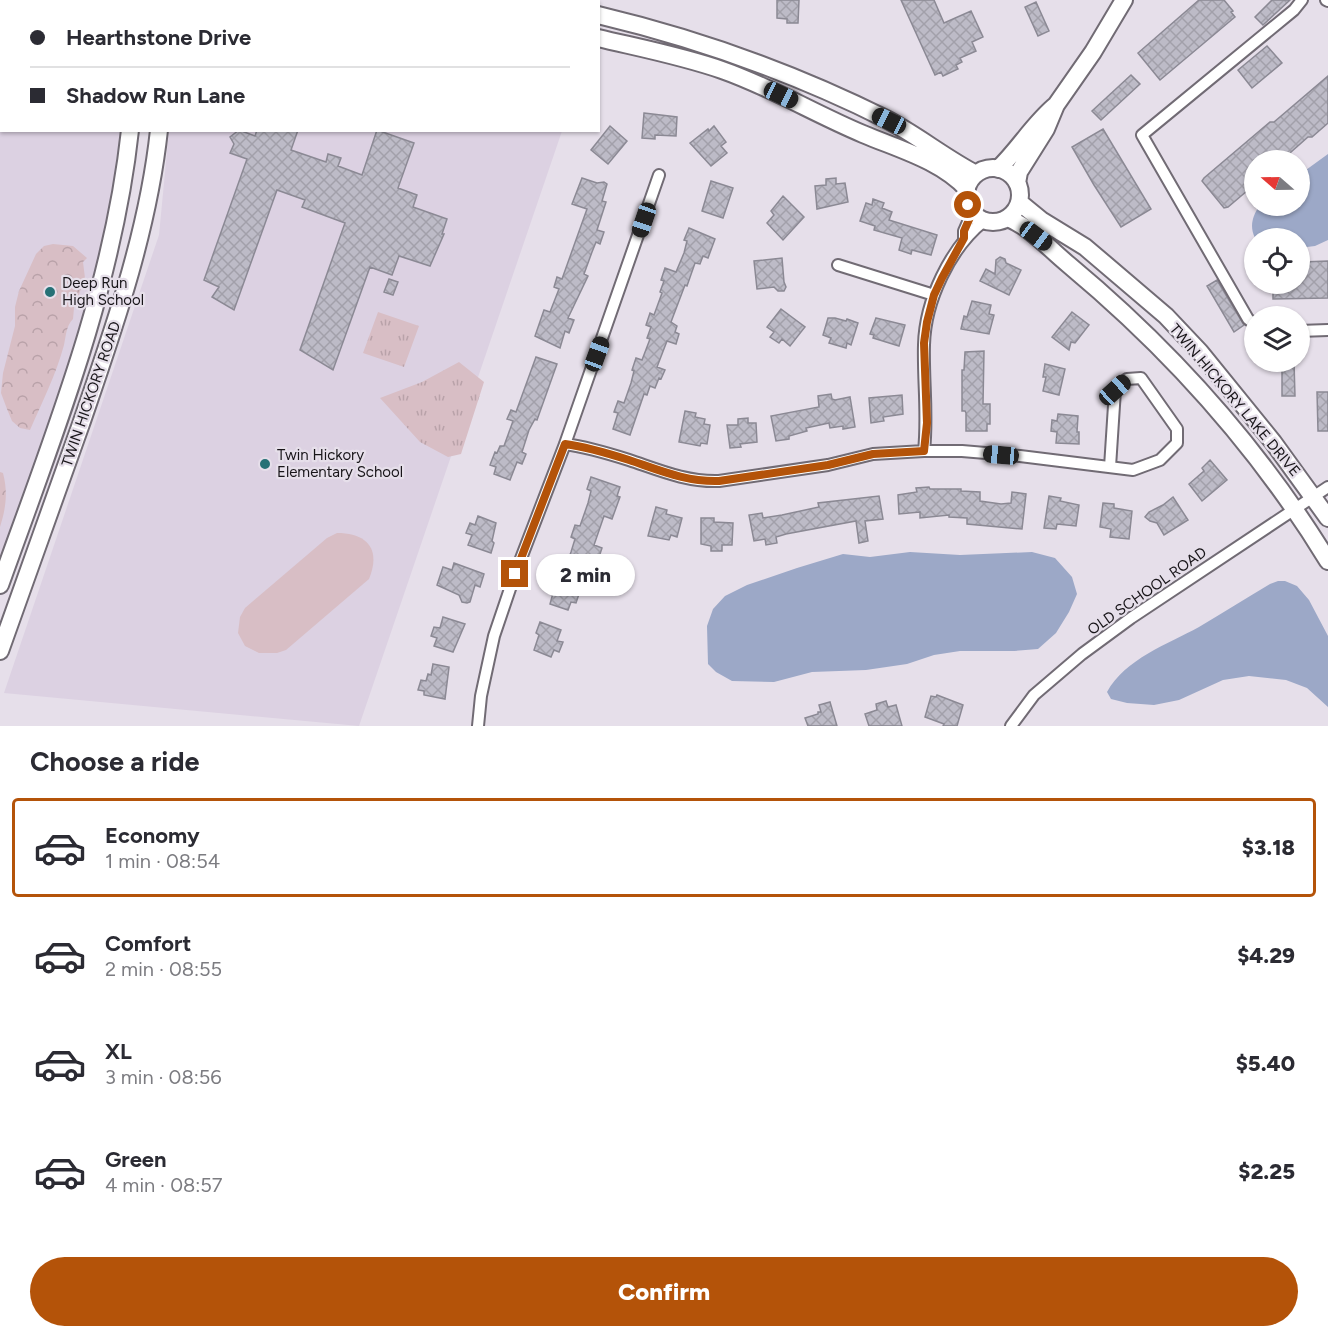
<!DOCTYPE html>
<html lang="en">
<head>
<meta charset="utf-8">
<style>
	:root { --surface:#fff; --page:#f7f7f7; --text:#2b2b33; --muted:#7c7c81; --line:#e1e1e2; --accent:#b45309 }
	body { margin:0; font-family:Figtree,sans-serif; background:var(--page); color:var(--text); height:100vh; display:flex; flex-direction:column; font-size:22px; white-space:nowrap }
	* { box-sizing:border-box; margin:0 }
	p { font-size:20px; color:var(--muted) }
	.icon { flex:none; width:33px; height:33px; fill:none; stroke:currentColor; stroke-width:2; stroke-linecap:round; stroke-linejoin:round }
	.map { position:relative; height:726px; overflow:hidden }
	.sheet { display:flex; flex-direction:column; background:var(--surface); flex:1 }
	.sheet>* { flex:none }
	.banner { position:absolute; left:0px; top:0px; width:600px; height:132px; box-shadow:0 2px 4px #0004; display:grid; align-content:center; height:132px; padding:0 30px; background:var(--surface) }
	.needle { width:39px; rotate:290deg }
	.controls { position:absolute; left:1244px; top:150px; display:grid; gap:12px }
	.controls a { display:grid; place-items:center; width:66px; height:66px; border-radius:50%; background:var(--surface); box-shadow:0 2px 4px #0004; font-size:30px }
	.end { position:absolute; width:27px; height:27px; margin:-14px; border:8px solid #b45309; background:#fff; box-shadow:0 0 0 3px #fff }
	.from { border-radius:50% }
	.bubble { position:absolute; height:42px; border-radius:21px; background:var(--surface); box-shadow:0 2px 4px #0004; font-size:20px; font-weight:800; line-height:42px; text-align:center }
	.car { position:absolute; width:18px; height:36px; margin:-18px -9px; border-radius:8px; box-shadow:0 0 4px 2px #0007; background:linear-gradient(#222 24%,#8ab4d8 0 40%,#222 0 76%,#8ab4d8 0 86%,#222 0) }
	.banner b { display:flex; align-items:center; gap:21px; height:57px; font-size:22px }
	.banner b+b { border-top:2px solid var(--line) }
	.banner i { width:15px; height:15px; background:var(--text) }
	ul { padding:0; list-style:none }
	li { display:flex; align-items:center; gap:18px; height:99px; margin:0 12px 9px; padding:0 18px; border:3px solid transparent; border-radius:6px }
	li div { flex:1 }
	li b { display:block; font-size:22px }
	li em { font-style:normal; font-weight:800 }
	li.selected { border-color:var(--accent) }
	li>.icon { width:54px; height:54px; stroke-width:1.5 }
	h2 { padding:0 30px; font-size:27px; line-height:72px }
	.cta { display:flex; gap:12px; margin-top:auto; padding:12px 30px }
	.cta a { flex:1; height:69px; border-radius:36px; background:var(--accent); color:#fff; font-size:24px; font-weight:800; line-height:69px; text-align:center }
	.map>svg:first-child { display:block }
</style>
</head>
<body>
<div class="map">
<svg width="1328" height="726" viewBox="0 0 1328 726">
	<defs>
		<pattern id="forest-crowns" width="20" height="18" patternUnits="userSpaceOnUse" patternTransform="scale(1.5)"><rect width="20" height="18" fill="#d8bec5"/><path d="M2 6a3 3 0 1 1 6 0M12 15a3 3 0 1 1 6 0" fill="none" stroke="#b9a2a9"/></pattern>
		<pattern id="park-tufts" width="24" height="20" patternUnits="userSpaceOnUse" patternTransform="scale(1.5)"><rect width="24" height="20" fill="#d8bec5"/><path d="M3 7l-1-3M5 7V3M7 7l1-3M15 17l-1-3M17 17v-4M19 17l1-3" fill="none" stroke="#b9a2a9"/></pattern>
		<pattern id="building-cross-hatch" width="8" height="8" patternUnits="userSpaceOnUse" patternTransform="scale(1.5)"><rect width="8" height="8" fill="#bdbbc7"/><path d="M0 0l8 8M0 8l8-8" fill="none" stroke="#a2a0aa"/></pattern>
	</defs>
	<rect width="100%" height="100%" fill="#e6dfea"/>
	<path fill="#dcd1e2" d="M0 0H140L2 2V130L130 131 112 238 0 585Z
		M169 131H562L359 726 4 693 159 235Z"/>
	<path fill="url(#forest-crowns)" d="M53 244 73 246 87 258 83 262 85 278 74 308 73 319C66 326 66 336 64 345 56 375 42 402 30 430L20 428 12 421 7 409 1 393 3 373 15 326V307L19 291 36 254 44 246Z
		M0 472 3 473C8 492 6 508 0 527Z"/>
	<path fill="url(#park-tufts)" d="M378 312 419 326 404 367 363 353Z
		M459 362 484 382 461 454 448 457 420 442 380 398 422 382Z"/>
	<path fill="#d8bec5" d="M337 533C368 533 381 550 369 579L286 650 277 653H259L245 646 238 633 240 617 245 608 327 538Z"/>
	<path fill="#9ca8c7" d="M1328 154V240L1315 246 1299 248V238H1255C1249 226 1253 216 1259 206H1299V175Z
		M910 552 960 555 1032 552 1055 558 1072 577 1077 594 1069 612 1056 633 1038 649 1014 651H960L934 655 907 664 866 670 812 672 774 682 732 681 716 672 708 664 707 626 713 609 725 596 747 585 797 568 843 554 870 557Z
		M1278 581H1285L1297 586 1309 600 1328 636V707L1307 688 1286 680 1249 676 1223 680 1179 700 1154 705 1127 703 1111 699 1107 692C1125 659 1168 644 1199 627 1223 613 1246 598 1270 584Z"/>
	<path fill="url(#building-cross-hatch)" stroke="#8b8994" stroke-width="1.5" d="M777 0H799L798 23H787V19L777 18Z
		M901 0H934L944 23 971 11 983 37 972 42 976 51 960 58 962 62 956 65 958 69 943 76 941 72 935 75Z
		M1199 0H1224L1233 11 1231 12 1235 17 1160 80 1138 53Z
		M1272 0H1290L1263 25 1255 17Z
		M1036 2 1049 31 1038 36 1025 7Z
		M1267 46 1282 63 1252 88 1238 70Z
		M1131 75 1140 84 1101 120 1092 111Z
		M1328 76V123L1312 137H1308L1282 160H1254V185L1228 207 1224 208 1202 181 1204 178 1270 122H1274Z
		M644 113 677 117 676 136 655 135V139L642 138Z
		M610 126 627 141 608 164 591 150Z
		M714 126 726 142 721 146 727 153 711 166 690 143 708 129 709 131Z
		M1103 129 1151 209 1121 227 1094 185 1072 147Z
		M239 130 255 136 257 130H298L291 150 326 162 328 154 341 158 338 166 362 175 377 130 414 143 398 188 417 195 413 207 447 219 442 234H444L430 266 399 256 392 275 370 267 333 370 300 350 345 223 302 207 305 200 277 190 234 310 212 297 219 287 204 280 247 159 230 153 234 144 230 137Z
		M582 178 597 183 604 182 607 184 602 201 606 202 597 230 604 232 600 244 596 242 592 252 584 274 588 276 568 318 574 320 569 333 565 331 560 348 535 336 544 310 550 312 559 289 554 287 557 277 562 279 587 209 572 204Z
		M836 178V184L845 183 848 202 817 209 815 186 826 185V179Z
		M711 181 733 188 723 218 702 211Z
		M783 196 804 217 783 240 767 223 774 215 771 211Z
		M873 199 884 203 882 208 892 212 889 220 937 235 931 255 912 250 911 254 899 250 902 238 874 230 875 226 860 221 866 203 872 205Z
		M689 228 715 239 708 258 703 256 700 264 695 263 687 286 685 285 671 322 677 326 675 332 679 334 676 344 667 341 657 367 665 370 661 379 659 378 655 388 650 386 647 395 644 394 630 435 613 429 618 413 614 412 618 401 624 403 631 383 634 371 632 370 636 358 642 360 650 339 647 338 651 327 646 325 650 313 654 315 662 293 660 292 664 281 661 280 665 268 676 272 684 253 687 241 684 240Z
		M1000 257 1005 259 1006 263 1021 270 1009 295 980 281 986 269 995 274 996 260Z
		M782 258 784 282 786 287 784 291H778L774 287 757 289 754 261Z
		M1328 261V298L1273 299V284H1299V267H1302V262Z
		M389 279 398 282 393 295 384 292Z
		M1217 280 1244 325 1234 332 1207 286Z
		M972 301 991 305 989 314 994 315 989 334 961 329 964 316 967 317Z
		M781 309 805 327 790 346 782 339 779 343 770 337 774 332 767 327Z
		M1072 312 1089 325 1075 343 1071 342 1069 350 1052 337Z
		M828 318H835L846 321 847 319 858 323 851 345 847 343 846 348 829 343 831 338 823 335Z
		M876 318 905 325 899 346 873 338 874 335 870 334Z
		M984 351 983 404H990V424H987V431H966V413L965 411H962V370H964L965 352Z
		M536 357 557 364 537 420 535 419 529 430 522 452 526 454 522 464 517 462 510 480 494 474 496 467 490 465 495 452 497 453 500 446H504L513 421 507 419 511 410 516 412Z
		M1282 362H1294L1295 396H1282Z
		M1045 364 1065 369 1059 395 1043 391 1046 377H1043Z
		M1317 392H1328V431H1318Z
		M831 394 832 399 835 400 850 397 855 427 843 429V426L830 428 829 423 806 428 807 431 789 436V439L776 441 771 416 819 407 818 396Z
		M902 395 903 414 883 417 884 421 871 423 869 398Z
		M685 411 696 413 695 417 705 419 704 424 710 425 707 444 701 443 700 446 679 442Z
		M1058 414 1078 416 1077 432H1079V444L1056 443 1057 432 1051 431 1052 420 1057 421Z
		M748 418V423H756L757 442 740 444 741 447 730 448 727 425H738V419Z
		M1210 460 1227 480 1202 501 1189 484 1204 471 1202 468Z
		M591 477 620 487 617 496 620 497 612 519 604 516 594 545 602 548 598 560 590 557 587 565 584 564 574 592 579 594 576 603 571 602 568 610 550 604 555 586 553 585 557 573 563 575 571 552 575 539 571 537 575 525 580 526 588 503 591 491 587 489Z
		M929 487 930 489H961V491L980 492V501L1001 504 1011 503 1012 492 1026 494 1022 529 967 524V518L949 517V515L920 518V512L899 514 898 495 917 492 916 488Z
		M879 496 883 519 865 521 868 541 859 543 856 521 786 534 776 537 777 543 766 545 765 539 754 541 749 515 762 513 763 518 782 515 819 507 818 503Z
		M1049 496 1061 498 1060 501 1079 505 1076 526 1057 524 1056 529 1044 528Z
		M1173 497 1188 520 1164 535 1157 523 1150 521 1145 517 1149 512 1163 505Z
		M1103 503 1114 504V508L1132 511 1129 539 1110 537 1111 529 1100 527Z
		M656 507 667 510 666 514 682 518 677 537 671 535 669 540 648 536Z
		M478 516 496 523 492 541 494 543 491 553 468 545 472 535 466 533 470 523 475 525Z
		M701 518H714V522L733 523 732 545H722V551H711V546L701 544Z
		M454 563 484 574 480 587 475 585 470 602 467 603 462 602 459 595 437 585 443 567 452 570Z
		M443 617 465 624 453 652 434 646 437 638 431 636 434 627 440 628Z
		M540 622 561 630 557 641 563 642 559 652 554 650 551 657 534 650 539 635 536 633Z
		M433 664 449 667 445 699 424 695V691L418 690 421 680 426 681 428 674 431 675Z
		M937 695 963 705 957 726H943L944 724 925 717 931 696 936 697Z
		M886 701 888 707 896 705 902 726H869L865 714 877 710 876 704Z
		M830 702 837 726H808L805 718 818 714V712H821L819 705Z"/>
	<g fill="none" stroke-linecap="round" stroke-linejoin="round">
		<defs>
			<path id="street" d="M1326 0 1328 1
				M567 2V0
				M964 238V231L972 213
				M838 265 934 295
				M1254 324 1248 319 1142 135 1294 10 1302 0
				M1299 331 1328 330
				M565 444C587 447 607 453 629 460 659 470 686 482 719 481L828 465 873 454 924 451H962L1020 456 1133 470 1160 460 1177 443V429L1141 378 1127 379 1115 390 1110 467
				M924 451C928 415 923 381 924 345 925 301 950 248 984 221
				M478 726 481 696 494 636 515 574 565 444 659 175
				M1011 726 1034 695 1082 654 1131 618 1328 487"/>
			<path id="secondary" d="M168 0V2
				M517 0 525 2
				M140 2V0
				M598 15C699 39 794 73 886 119 917 135 945 158 976 174
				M598 38C640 48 682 56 722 70 771 87 815 114 863 134 898 149 940 160 967 189
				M1056 105 1093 52 1124 0
				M966 195a27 27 0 1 1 54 0a27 27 0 1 1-54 0Z
				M998 169C1019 149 1033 124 1056 105L1046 129 1019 172 1017 183
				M1019 202 1041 220 1085 247 1166 316 1200 352 1273 442 1328 518
				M1008 218C1033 229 1048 248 1069 265 1171 350 1259 448 1328 561
				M0 585C53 437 113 288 130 130
				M0 651C27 575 54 500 81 424 114 328 148 232 159 130"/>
		</defs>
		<use href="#street" stroke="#716b74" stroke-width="14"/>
		<use href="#secondary" stroke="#716b74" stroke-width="20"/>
		<use href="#street" stroke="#fff" stroke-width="10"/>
		<use href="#secondary" stroke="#fff" stroke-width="16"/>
	</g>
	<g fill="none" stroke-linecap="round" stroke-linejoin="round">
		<path stroke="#b45309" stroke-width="8" d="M515 574 565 444C587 447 607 453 629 460 659 470 686 482 719 481L828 465 873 454 924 451 927 423 924 343 927 322 934 295 942 278 964 238V231L972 213 968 205"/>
	</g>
	<g fill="#267176" stroke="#e6dfea" stroke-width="2">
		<circle cx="50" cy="292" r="6"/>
		<circle cx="265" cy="464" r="6"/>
	</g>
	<g text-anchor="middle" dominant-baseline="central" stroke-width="4.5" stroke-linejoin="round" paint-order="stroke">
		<g font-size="15" fill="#181519" stroke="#e6dfea" text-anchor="start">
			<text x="62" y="283">Deep Run<tspan x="62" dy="17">High School</tspan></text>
			<text x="277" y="455">Twin Hickory<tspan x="277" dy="17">Elementary School</tspan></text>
		</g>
		<g font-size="15" fill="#181519" stroke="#e6dfea">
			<text transform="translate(91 394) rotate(-71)">TWIN HICKORY ROAD</text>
			<text transform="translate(1235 400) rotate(50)">TWIN HICKORY LAKE DRIVE</text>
			<text transform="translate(1147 591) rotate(-35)">OLD SCHOOL ROAD</text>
		</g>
	</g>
</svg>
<div class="controls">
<a><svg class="needle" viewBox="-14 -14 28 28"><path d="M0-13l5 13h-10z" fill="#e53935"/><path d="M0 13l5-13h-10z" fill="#7c7c81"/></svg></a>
<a><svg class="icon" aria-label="locate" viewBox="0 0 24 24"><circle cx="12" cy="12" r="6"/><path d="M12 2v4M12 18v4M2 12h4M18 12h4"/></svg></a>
<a><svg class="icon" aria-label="layers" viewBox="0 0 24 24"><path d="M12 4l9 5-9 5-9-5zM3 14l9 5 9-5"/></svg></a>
</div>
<i class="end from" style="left:968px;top:205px"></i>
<i class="end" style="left:515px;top:574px"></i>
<div class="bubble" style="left:536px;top:554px;width:99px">2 min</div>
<i class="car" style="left:781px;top:95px;rotate:115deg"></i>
<i class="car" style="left:889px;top:121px;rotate:296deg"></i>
<i class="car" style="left:644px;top:220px;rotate:199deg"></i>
<i class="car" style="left:1036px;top:236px;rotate:127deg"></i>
<i class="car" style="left:597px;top:354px;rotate:20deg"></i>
<i class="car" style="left:1115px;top:390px;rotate:48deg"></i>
<i class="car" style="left:1001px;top:455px;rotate:275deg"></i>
<div class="banner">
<b><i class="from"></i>Hearthstone Drive</b>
<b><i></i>Shadow Run Lane</b>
</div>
</div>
<section class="sheet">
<h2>Choose a ride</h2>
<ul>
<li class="selected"><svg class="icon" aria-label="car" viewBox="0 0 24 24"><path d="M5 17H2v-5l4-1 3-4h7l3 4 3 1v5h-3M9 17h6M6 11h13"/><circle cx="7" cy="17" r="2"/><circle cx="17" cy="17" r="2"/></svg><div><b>Economy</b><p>1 min · 08:54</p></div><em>$3.18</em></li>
<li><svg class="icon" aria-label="car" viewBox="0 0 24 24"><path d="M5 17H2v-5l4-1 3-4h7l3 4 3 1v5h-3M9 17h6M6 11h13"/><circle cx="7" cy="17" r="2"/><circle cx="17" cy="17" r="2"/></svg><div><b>Comfort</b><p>2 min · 08:55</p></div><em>$4.29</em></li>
<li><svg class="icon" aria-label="car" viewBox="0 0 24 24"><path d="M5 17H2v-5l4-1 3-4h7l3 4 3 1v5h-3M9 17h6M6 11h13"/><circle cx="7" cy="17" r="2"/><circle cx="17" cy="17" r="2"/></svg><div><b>XL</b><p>3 min · 08:56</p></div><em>$5.40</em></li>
<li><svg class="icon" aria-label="car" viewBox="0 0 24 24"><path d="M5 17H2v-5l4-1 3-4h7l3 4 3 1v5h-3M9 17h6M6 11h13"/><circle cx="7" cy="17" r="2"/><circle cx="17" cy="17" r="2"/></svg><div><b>Green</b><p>4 min · 08:57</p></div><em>$2.25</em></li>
</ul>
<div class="cta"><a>Confirm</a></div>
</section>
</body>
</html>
